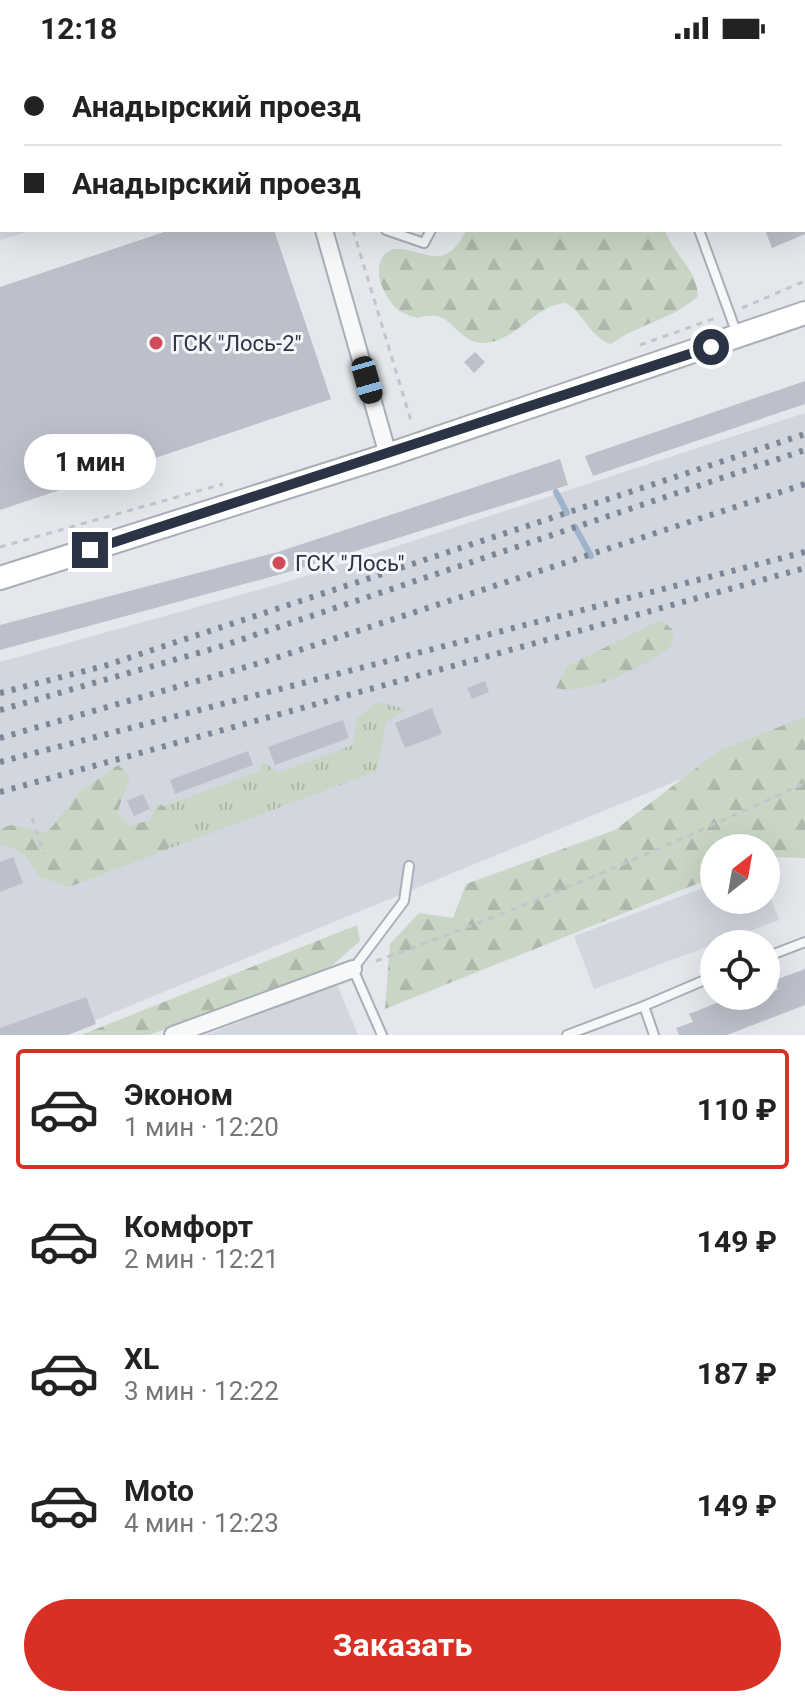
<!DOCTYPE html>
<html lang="ru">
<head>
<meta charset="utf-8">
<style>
	:root { --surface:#fff; --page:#f2f2f2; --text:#222; --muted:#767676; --line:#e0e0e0; --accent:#d93025 }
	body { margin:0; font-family:Roboto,sans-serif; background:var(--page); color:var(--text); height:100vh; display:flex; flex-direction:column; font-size:30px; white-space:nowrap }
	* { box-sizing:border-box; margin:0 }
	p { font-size:26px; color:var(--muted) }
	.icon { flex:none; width:44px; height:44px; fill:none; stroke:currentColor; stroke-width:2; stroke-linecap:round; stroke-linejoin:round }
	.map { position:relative; height:979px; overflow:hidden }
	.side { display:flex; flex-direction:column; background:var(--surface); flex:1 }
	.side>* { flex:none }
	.banner { position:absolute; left:0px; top:0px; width:806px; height:176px; box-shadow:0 8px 32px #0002; display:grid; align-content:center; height:176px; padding:0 24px; background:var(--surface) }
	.needle { width:52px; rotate:31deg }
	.buttons { position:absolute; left:700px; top:778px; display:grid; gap:16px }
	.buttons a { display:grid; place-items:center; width:80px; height:80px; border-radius:50%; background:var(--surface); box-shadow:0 8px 32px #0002; font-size:40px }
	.end { position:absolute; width:36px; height:36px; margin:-18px; border:10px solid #2b3445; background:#fff; box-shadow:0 0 0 4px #fff }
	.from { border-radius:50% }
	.bubble { position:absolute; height:56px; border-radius:28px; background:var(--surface); box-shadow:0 8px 32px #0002; font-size:26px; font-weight:700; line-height:56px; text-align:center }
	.car { position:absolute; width:24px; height:48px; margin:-24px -12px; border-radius:10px; box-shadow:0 0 6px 2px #0007; background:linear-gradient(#222 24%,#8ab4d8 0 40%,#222 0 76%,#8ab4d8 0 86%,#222 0) }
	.banner b { display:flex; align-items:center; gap:28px; height:76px; font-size:30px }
	.banner b+b { border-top:2px solid var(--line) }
	.banner i { width:20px; height:20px; background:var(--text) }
	ul { padding:14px 0 0; list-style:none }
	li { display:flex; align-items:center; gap:24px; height:120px; margin:0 16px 12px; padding:0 8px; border:4px solid transparent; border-radius:8px }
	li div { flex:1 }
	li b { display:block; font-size:30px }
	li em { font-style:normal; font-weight:700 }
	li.current { border-color:var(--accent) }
	li>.icon { width:72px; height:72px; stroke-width:1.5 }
	.primary-button { display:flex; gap:16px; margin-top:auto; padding:16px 24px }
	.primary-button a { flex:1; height:92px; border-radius:48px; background:var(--accent); color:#fff; font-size:32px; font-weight:700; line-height:92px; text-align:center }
	.status { display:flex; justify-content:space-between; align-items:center; height:56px; padding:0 40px; background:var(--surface); direction:ltr }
	.status svg { height:22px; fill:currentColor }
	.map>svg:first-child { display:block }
</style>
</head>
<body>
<div class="status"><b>12:18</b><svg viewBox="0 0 49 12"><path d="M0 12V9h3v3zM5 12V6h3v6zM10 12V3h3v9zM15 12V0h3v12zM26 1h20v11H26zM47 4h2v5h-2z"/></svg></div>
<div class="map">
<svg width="805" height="979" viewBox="0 0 805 979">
	<defs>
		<pattern id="grass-tufts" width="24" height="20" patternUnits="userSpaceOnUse" patternTransform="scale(2)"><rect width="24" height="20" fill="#c9d6c5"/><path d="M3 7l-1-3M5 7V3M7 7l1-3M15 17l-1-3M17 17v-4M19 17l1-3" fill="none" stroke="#adb8ab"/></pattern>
		<pattern id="forest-firs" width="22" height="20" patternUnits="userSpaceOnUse" patternTransform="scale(2)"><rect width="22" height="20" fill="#c9d6c5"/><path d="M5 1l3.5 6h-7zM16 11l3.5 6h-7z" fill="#adb8ab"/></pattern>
	</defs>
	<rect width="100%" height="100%" fill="#e4e7ec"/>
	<path fill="#d2d6de" d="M0 0H212L213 2H2V174H34L0 184Z
		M805 357V672L59 979H0V606L290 525Z
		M714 828V844H766V830L779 864 594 933 574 880Z
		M337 928 358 979H206Z"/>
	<path fill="url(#grass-tufts)" d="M378 646 405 653 386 667 377 715 168 793 179 771 164 750 258 716 263 706 278 717 353 689 357 662Z"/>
	<path fill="url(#forest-firs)" d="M466 174H665C673 199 697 212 698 240 674 263 638 268 611 288 589 281 585 258 566 247 534 249 515 287 483 287 453 286 454 250 418 262 404 259 395 254 388 242 382 232 376 218 380 207 390 176 426 208 446 198 456 193 462 183 466 174Z
		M661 564 674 575 671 590C646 610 588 640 556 632L567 610Z
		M805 661V802L766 801V792H714V821L385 953 390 888 419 857 453 862 466 828 615 774 720 694Z
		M118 709 130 720 117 757 129 770 150 764 157 748 164 750 179 771 168 793 69 831 40 821 25 799 6 789 0 791V773L11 769 47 777 80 736Z
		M357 869 360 885 329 912 149 979H81Z"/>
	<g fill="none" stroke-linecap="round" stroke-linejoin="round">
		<path stroke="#9fb4cc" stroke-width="6" d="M556 436 567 457
			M575 471 591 500"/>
	</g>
	<path fill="#bbc0ca" d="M170 174H274L331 343 0 454V231Z
		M765 174H805V178L772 192Z
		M475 296 485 306 474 317 464 306Z
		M805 325V348L593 420 585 400Z
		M560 403 568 429 285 517 0 594V569L278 496Z
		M485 625 489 636 472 643 467 632Z
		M432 652 442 678 405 692 395 667Z
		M343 664 349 682 275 709 268 691Z
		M248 695 253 709 175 738 170 724Z
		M143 738 150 753 134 760 127 745Z
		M13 801 23 827 0 836V806Z
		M805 913V949L727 979H679L676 972 693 966 689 958 734 940H745L747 945 766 940 778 933 775 924Z
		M86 941 96 968 68 979H0V972Z"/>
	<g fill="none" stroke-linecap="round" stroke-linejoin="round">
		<defs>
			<path id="lane" d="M517 2 518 0
				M386 174 424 187 431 174
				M699 174 737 278
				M766 901 805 886
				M382 979 353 913 404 845 409 810
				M567 979 644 950
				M654 979 644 950 714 920"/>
			<path id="street" d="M275 0V2
				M324 174 388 399
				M173 979 353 913"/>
			<path id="secondary" d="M0 522 388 399 805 257"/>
		</defs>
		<use href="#lane" stroke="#a9aeb7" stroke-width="12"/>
		<use href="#street" stroke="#a9aeb7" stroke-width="20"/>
		<use href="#secondary" stroke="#a9aeb7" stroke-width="26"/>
		<path stroke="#c2c5cb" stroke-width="3" stroke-dasharray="6 6" stroke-linecap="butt" d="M301 0 302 2
			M401 0 405 2
			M660 2 661 0
			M804 12H805
			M353 174 412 368
			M742 252 805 225
			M640 289 716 262
			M0 491 223 428
			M32 762 44 798
			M376 905C522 853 664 792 805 727"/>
		<use href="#lane" stroke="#f7f8fa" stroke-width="8"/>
		<use href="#street" stroke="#f7f8fa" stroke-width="16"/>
		<use href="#secondary" stroke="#fff" stroke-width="22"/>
		<path stroke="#7d8696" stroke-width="6" stroke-dasharray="4 8" stroke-linecap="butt" d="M0 637 104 610 805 378
			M0 654 219 591 805 394
			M0 682 263 606 805 428
			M0 706 805 496
			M0 736 805 512"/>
	</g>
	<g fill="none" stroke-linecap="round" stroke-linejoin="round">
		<path stroke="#2b3445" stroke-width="10" d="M90 494 711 291"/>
	</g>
	<g fill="#d1495b" stroke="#f4f6f9" stroke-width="3">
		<circle cx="156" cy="287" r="8"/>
		<circle cx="279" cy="507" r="8"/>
	</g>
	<g text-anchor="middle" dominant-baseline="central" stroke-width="6" stroke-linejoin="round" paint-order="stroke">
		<g font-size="22" fill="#2b3445" stroke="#f4f6f9" text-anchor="start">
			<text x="172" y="287">ГСК "Лось-2"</text>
			<text x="295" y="507">ГСК "Лось"</text>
		</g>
	</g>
</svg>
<div class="buttons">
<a><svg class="needle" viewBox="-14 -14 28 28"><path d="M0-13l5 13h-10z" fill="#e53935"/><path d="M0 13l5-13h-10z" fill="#767676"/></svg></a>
<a><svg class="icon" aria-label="locate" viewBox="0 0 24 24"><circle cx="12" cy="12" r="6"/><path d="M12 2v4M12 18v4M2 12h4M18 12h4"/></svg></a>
</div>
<i class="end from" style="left:711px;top:291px"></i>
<i class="end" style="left:90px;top:494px"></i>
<div class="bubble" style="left:24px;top:378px;width:132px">1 мин</div>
<i class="car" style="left:367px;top:324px;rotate:164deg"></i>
<div class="banner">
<b><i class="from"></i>Анадырский проезд</b>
<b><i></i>Анадырский проезд</b>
</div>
</div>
<section class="side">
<ul>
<li class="current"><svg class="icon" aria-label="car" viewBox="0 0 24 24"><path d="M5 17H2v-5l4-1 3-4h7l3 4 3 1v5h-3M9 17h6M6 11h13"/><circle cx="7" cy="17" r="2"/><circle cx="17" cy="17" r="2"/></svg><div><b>Эконом</b><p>1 мин · 12:20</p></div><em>110 ₽</em></li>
<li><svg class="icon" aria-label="car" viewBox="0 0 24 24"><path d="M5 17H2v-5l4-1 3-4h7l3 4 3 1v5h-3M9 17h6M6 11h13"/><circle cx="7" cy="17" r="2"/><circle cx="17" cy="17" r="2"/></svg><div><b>Комфорт</b><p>2 мин · 12:21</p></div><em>149 ₽</em></li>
<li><svg class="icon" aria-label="car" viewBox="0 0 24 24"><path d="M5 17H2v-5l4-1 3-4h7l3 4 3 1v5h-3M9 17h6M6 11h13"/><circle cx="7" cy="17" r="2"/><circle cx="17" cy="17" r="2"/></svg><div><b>XL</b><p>3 мин · 12:22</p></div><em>187 ₽</em></li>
<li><svg class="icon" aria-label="car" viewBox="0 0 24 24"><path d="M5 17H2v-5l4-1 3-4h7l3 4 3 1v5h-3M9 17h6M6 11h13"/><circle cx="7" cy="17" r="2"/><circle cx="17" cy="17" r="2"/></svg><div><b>Moto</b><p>4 мин · 12:23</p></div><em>149 ₽</em></li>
</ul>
<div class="primary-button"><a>Заказать</a></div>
</section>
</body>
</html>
